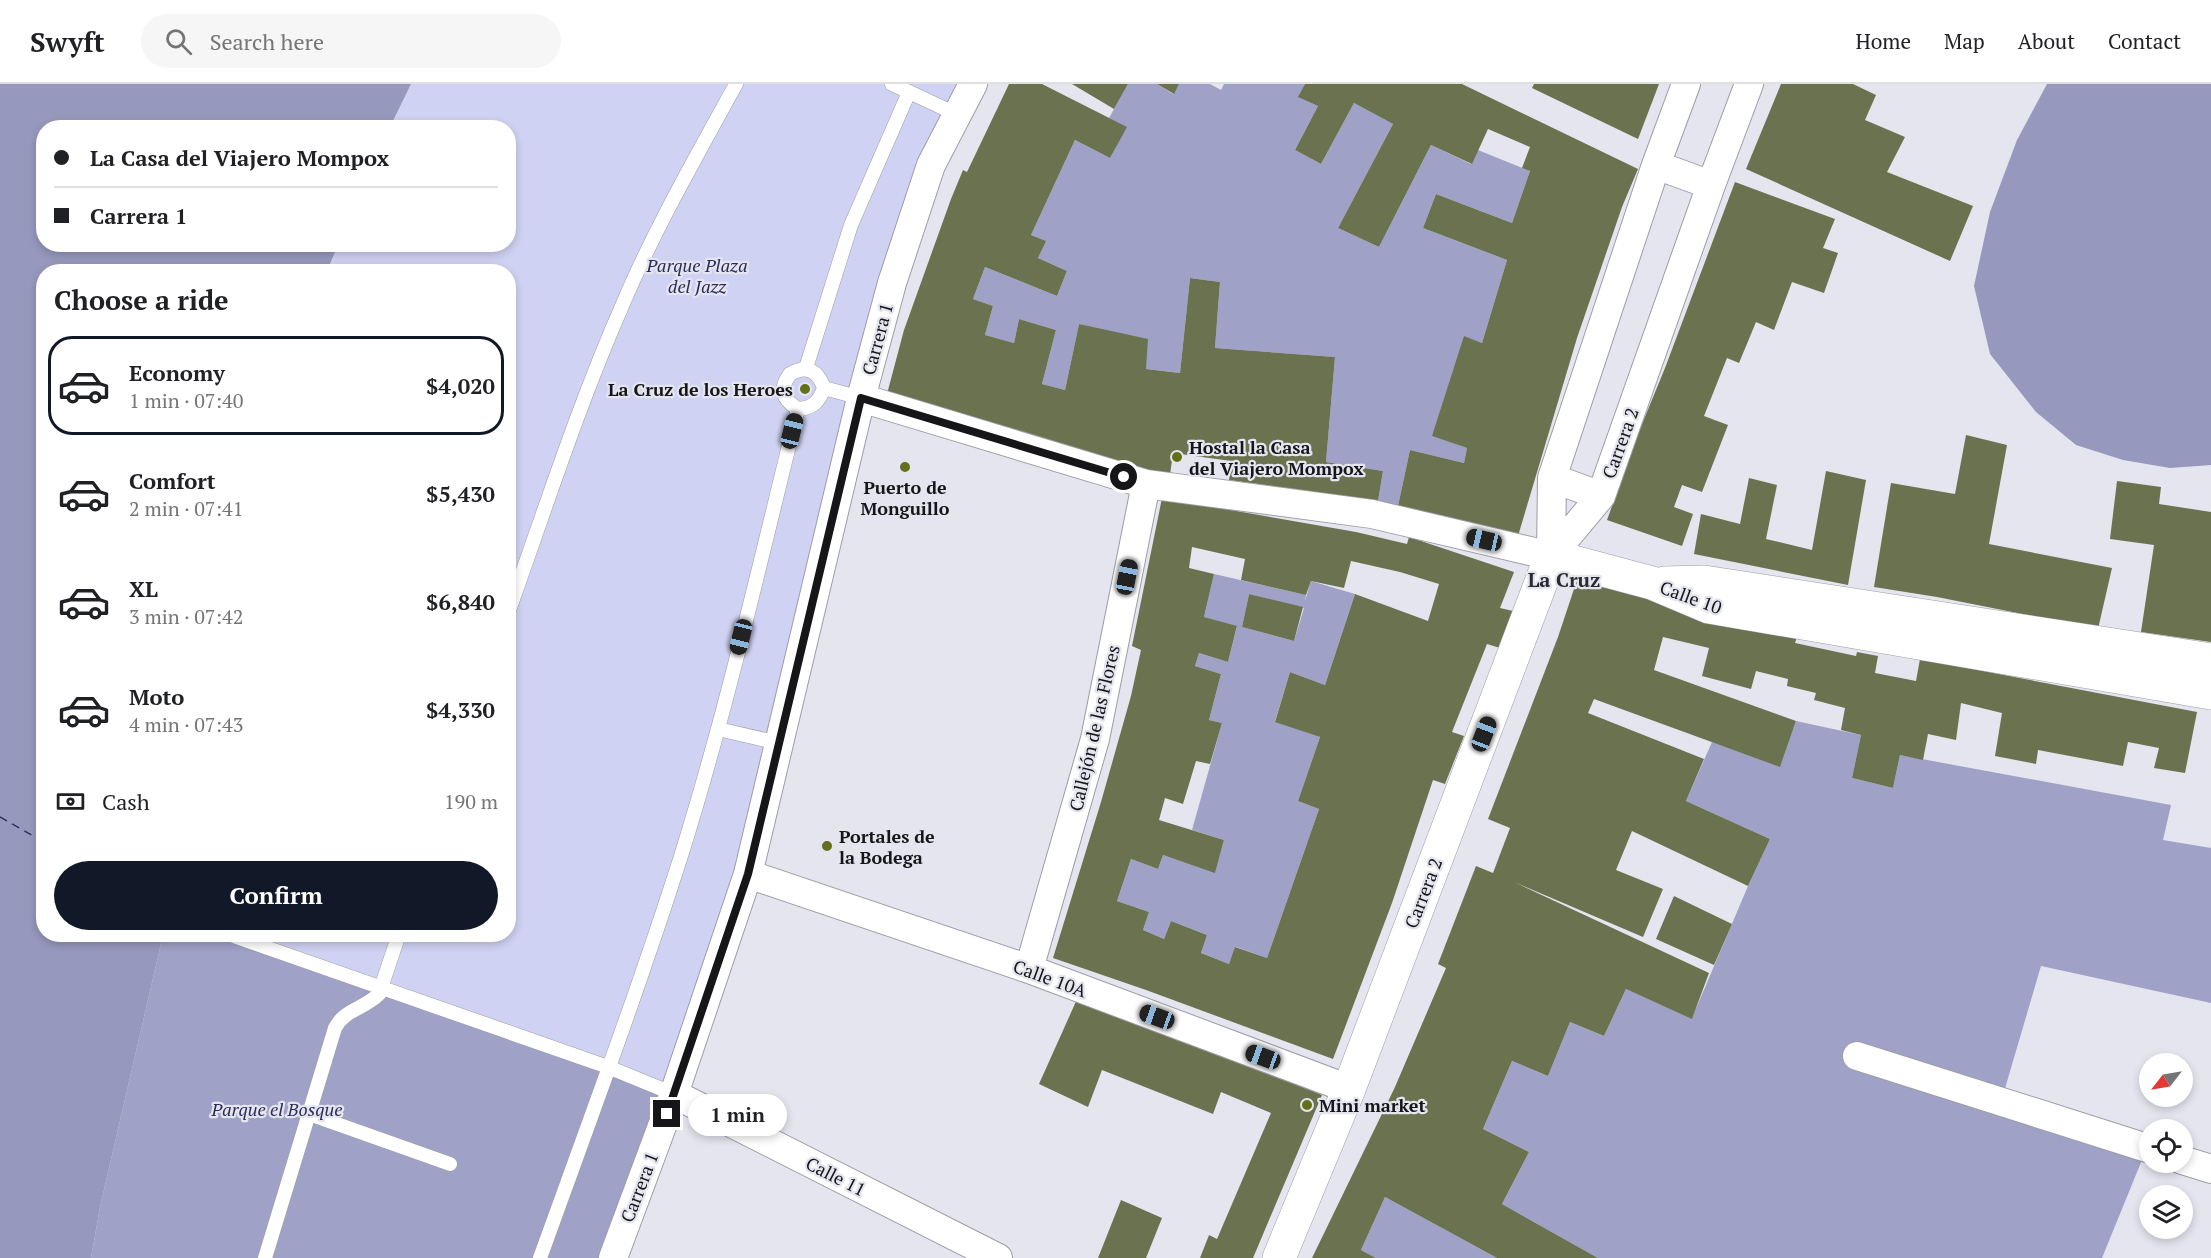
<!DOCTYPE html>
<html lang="en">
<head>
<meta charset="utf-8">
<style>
	:root { --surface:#fff; --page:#f6f6f6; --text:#202124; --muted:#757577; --line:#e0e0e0; --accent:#111827 }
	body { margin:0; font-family:"PT Serif",serif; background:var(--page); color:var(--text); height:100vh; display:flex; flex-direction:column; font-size:22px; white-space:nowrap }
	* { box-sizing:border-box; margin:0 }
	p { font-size:20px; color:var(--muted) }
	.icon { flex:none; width:33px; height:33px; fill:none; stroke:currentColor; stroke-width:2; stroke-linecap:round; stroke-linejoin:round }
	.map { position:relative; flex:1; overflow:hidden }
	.details { position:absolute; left:36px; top:180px; width:480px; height:678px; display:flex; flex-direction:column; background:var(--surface); border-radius:24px; box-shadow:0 3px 9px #0003 }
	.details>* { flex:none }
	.top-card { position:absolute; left:36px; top:36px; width:480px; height:132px; border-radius:24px; box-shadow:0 3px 9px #0003; display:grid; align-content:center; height:132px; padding:0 18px; background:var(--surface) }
	.needle { width:39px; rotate:239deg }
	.fabs { position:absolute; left:2139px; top:969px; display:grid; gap:12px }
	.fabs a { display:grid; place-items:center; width:54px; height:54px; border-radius:50%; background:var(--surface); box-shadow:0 3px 9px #0003; font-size:30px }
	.end { position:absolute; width:27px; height:27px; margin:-14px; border:8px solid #161619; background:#fff; box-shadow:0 0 0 3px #fff }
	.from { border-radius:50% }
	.bubble { position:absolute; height:42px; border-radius:21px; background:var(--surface); box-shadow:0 3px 9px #0003; font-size:20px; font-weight:700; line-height:42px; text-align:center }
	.car { position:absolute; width:18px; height:36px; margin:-18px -9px; border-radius:8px; box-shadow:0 0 4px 2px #0007; background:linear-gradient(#222 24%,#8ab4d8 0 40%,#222 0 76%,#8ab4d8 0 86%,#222 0) }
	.top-card b { display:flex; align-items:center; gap:21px; height:57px; font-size:22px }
	.top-card b+b { border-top:2px solid var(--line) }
	.top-card i { width:15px; height:15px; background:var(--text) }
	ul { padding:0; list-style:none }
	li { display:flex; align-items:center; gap:18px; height:99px; margin:0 12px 9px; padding:0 6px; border:3px solid transparent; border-radius:24px }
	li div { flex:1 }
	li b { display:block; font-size:22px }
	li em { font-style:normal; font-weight:700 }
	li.selected { border-color:var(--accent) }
	li>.icon { width:54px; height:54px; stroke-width:1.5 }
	h2 { padding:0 18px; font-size:27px; line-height:72px }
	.pay { display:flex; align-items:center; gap:15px; height:66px; padding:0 18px; font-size:22px }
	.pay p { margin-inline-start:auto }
	.button { display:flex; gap:12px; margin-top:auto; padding:12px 18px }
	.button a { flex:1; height:69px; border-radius:36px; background:var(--accent); color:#fff; font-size:24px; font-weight:700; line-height:69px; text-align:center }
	header { display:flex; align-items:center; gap:36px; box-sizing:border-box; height:84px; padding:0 30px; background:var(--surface); border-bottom:2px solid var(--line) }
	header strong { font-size:28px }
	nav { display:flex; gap:33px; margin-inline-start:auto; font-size:21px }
	.search { width:420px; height:54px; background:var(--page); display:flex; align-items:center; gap:15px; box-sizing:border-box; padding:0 21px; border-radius:33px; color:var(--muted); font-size:22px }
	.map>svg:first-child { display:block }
</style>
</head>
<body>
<header>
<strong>Swyft</strong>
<div class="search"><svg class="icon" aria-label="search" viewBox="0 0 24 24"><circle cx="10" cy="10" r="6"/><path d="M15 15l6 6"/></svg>Search here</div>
<nav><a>Home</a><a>Map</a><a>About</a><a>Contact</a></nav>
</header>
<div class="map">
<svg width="2211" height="1174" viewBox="0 0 2211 1174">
	<rect width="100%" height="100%" fill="#e4e5ef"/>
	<path fill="#d0d2f3" d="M411 0H973L931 81 674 1010 228 851 508 850V188L327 187 338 161 508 160V44L390 43Z"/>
	<path fill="#9fa2c6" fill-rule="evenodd" d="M1128 0H1157L1173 10 1179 0H1210L1221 6 1224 0H1305L1299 13 1318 22 1295 66 1321 80 1354 19 1393 40 1338 144 1379 163 1431 61 1471 80 1478 66 1530 87 1512 139 1436 110 1423 144 1507 176 1482 259 1465 253 1433 352 1467 364 1464 379 1410 366 1398 422 1378 417 1383 387 1326 378 1335 273 1215 264 1220 198 1190 194 1180 289 1146 285 1108 248 1079 240 1065 306 1042 300 1056 246 1019 235 1014 259 985 251 993 222 973 215 985 183 1057 212 1067 187 1038 174 1045 157 1031 151 1075 56 1110 74 1126 43 1109 34Z
		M1214 490 1306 511 1305 517 1311 497 1355 510 1325 601 1290 588 1275 637 1320 653 1298 717 1319 725 1267 874 1236 863 1229 880 1201 869 1207 851 1171 837 1164 855 1143 846 1149 828 1117 817 1131 775 1158 785 1163 771 1215 788 1224 756 1192 746 1222 639 1209 636 1221 590 1195 582 1199 569 1228 578 1237 543 1204 533ZM1249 510 1304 524 1294 557 1242 543Z
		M1796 637 1861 651 1852 694 1893 704 1900 671 2171 721 2163 756 2211 764V919L2041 882 2001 1018 2144 1071 2102 1174H1598L1502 1120 1529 1068 1483 1045 1512 977 1548 992 1570 938 1604 952 1626 905 1692 934 1748 802 1770 755 1686 717 1712 658 1780 682Z
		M163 851H228L674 1010 613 1174H91L100 1123Z
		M1385 1113 1497 1174H1376L1361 1166Z"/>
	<path fill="#9699bd" d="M0 0H411L390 43 44 44V160L338 161 327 187 44 188V850L163 851 100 1123 91 1174H0Z
		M2047 0H2211V381L2170 384 2123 376 2076 361 2036 328 1990 270 1974 202 1990 128 2017 56Z"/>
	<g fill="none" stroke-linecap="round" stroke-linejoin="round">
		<path stroke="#313161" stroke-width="1.5" stroke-dasharray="8 6" stroke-linecap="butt" d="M0 733 44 758"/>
	</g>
	<path fill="#6b724f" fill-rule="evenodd" d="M1009 0H1042L1127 43 1110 74 1075 56 1031 151 1046 157 1038 174 1067 187 1057 212 985 183 973 215 993 222 985 251 1014 259 1019 235 1056 246 1042 300 1065 306 1079 240 1148 255 1146 285 1180 289 1190 194 1220 198 1215 264 1335 273 1326 378 1383 387 1378 417 1229 396 1231 377 1173 369 1170 391 1083 370 887 310 904 246 951 115 963 86 967 88Z
		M1072 0H1128L1114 25Z
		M1157 0H1179L1174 10Z
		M1305 0H1462L1638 85 1622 123 1577 254 1518 452 1398 422 1410 366 1464 379 1467 364 1432 352 1464 252 1482 259 1507 176 1423 144 1436 110 1512 139 1530 87 1522 84 1530 63 1488 45 1472 80 1431 61 1379 163 1338 144 1393 40 1354 19 1321 80 1295 66 1318 22 1298 13Z
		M1534 0H1659L1638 55 1532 4Z
		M1781 0H1853L1876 11 1865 36 1905 53 1887 88 1973 122 1950 177 1746 85Z
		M1735 98 1835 135 1823 164 1838 169 1824 209 1792 198 1774 246 1756 238 1739 279 1727 274 1704 332 1728 341 1702 408 1682 401 1674 423 1693 430 1682 462 1607 436 1640 345 1665 284Z
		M1966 351 2007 361 1989 460 2112 484 2098 545 1937 513 1874 503 1891 399 1955 410Z
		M1826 387 1866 396 1848 501 1694 470 1701 430 1740 440 1749 394 1777 401 1766 455 1812 466Z
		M2117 397 2161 403 2159 420 2211 428V558L2141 548 2154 461 2110 455Z
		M1162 414 1356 448 1407 460 1409 453 1514 488 1500 524 1513 527 1500 564 1487 560 1452 648 1464 652 1445 700 1433 696 1392 819 1333 975 1146 906 1053 874 1101 718 1131 612 1141 566 1132 562ZM1192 463 1245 475 1241 496 1306 511 1311 497 1344 504 1351 477 1400 488 1439 500 1428 537 1355 510 1325 601 1290 588 1275 638 1320 653 1298 717 1319 725 1267 874 1235 863 1229 880 1201 869 1207 851 1171 837 1164 855 1143 846 1149 828 1117 817 1131 775 1158 785 1163 771 1215 789 1224 756 1159 736 1165 714 1183 720 1196 677 1210 680 1222 639 1209 636 1221 590 1195 582 1199 569 1228 578 1237 542 1204 533 1214 490 1189 484Z
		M1578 493 1797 553 1795 559 1856 572 1857 568 1878 572 1875 589 1916 597 1920 575 2197 628 2185 689 2154 684 2159 664 2128 658 2123 682 2038 666 2036 680 1995 672 2002 629 1961 619 1956 656 1928 650 1923 676 1900 671 1893 704 1852 694 1861 651 1841 646 1845 624 1814 616 1816 609 1787 602 1788 595 1756 587 1751 605 1702 592 1709 564 1663 553 1654 586 1796 637 1780 683 1594 615 1588 629 1704 675 1686 717 1770 755 1748 802 1632 747 1616 786 1663 805 1643 853 1514 798 1709 889 1692 935 1626 905 1604 952 1570 938 1548 992 1512 977 1483 1045 1529 1068 1502 1120 1598 1174H1497L1385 1113 1361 1166 1376 1174H1312L1395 1003 1446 884 1438 880 1476 782 1493 789 1510 744 1488 735 1558 553Z
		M1249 510 1303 523 1294 557 1242 543Z
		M1674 812 1732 840 1714 881 1656 855Z
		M1078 913 1322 1011 1253 1174H1200L1209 1151 1217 1155 1271 1029 1221 1008 1213 1030 1102 986 1088 1023 1039 1000Z
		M1121 1116 1162 1134 1146 1174H1098Z"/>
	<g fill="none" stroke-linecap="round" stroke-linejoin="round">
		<defs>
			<path id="lane" d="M892 0 956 30
				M806 284 851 141 909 8
				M824 304C819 318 813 324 798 325 782 315 779 305 790 290 807 280 818 287 824 304L861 314
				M508 529C545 426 578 322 622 222 654 146 696 73 736 0
				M718 645 779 659
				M228 850 608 983 674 1010
				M309 1030 450 1080
				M265 1174 335 944C345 925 364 925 379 910L399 850
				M540 1174C588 1041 638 907 681 772 727 625 761 474 798 325"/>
			<path id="street" d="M1656 81 1711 101
				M861 314 1146 400 1372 430 1551 472
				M1552 394 1601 412 1711 101 1749 0
				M1601 412 1551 472 1552 394 1656 81 1686 0
				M748 790 1029 885 1349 1005
				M1029 885 1095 655 1146 400
				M1857 972 2150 1065
				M674 1010 998 1174
				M2182 1076 2211 1085
				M613 1174 674 1010 748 790 861 314 892 199 931 81 973 0"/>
			<path id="secondary" d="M1664 499 1704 498 2211 576
				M1279 1174 1349 1005 1551 472 1652 499 1709 523 2211 609"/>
		</defs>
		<use href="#lane" stroke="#9c9da6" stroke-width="15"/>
		<use href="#street" stroke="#9c9da6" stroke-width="30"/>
		<use href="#secondary" stroke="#9c9da6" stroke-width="34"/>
		<use href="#lane" stroke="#fff" stroke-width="14"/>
		<use href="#street" stroke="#fff" stroke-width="28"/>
		<use href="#secondary" stroke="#fff" stroke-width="33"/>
	</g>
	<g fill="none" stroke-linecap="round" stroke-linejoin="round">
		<path stroke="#161619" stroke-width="8" d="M667 1030 748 790 861 314 1124 393"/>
	</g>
	<g fill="#636f19" stroke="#e4e5ef" stroke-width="2">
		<circle cx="805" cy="305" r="6"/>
		<circle cx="1177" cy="373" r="6"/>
		<circle cx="905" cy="383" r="6"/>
		<circle cx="827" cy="762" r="6"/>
		<circle cx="1307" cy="1021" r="6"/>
	</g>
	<g text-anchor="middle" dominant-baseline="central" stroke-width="4.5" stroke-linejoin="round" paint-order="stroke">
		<g font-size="18" font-style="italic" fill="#2d2b5b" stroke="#e4e5ef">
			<text x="697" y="181">Parque Plaza<tspan x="697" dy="21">del Jazz</tspan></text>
			<text x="277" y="1025">Parque el Bosque</text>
		</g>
		<g font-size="18" fill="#161619" stroke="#e4e5ef">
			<text transform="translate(877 255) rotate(-75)">Carrera 1</text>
			<text transform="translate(1620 359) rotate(-70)">Carrera 2</text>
			<text transform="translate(1691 513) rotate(20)">Calle 10</text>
			<text transform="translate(1094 644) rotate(-77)">Callejón de las Flores</text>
			<text transform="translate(1423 809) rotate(-69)">Carrera 2</text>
			<text transform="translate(1050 894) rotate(20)">Calle 10A</text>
			<text transform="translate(836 1092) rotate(27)">Calle 11</text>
			<text transform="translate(639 1103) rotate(-69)">Carrera 1</text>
		</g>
		<g font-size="18" font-weight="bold" fill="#161619" stroke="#e4e5ef" text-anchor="start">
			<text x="793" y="305" text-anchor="end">La Cruz de los Heroes</text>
			<text x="1189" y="363">Hostal la Casa<tspan x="1189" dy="21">del Viajero Mompox</tspan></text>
			<text x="905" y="403" text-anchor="middle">Puerto de<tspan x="905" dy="21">Monguillo</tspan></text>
			<text x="839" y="752">Portales de<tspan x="839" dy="21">la Bodega</tspan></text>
			<text x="1319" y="1021">Mini market</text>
		</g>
		<g font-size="20" font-weight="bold" fill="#2a2a31" stroke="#e4e5ef">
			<text x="1564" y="495">La Cruz</text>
		</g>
	</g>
</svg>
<div class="fabs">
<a><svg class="needle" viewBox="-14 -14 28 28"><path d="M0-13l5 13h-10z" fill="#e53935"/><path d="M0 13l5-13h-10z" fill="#757577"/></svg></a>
<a><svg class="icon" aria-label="locate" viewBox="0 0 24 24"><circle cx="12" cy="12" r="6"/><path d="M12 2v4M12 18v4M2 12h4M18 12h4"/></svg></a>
<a><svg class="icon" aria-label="layers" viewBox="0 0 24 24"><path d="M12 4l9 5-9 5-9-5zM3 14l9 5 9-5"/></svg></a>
</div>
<i class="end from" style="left:1124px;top:393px"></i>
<i class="end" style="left:667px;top:1030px"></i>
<div class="bubble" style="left:688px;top:1010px;width:99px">1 min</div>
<i class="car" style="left:792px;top:347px;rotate:14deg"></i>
<i class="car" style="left:1484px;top:456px;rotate:283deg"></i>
<i class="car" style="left:1127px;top:493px;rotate:11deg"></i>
<i class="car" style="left:741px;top:553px;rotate:194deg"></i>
<i class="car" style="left:1484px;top:650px;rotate:21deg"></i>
<i class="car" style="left:1157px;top:933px;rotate:290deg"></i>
<i class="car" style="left:1263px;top:973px;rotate:290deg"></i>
<div class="top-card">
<b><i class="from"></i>La Casa del Viajero Mompox</b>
<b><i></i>Carrera 1</b>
</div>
<section class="details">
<h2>Choose a ride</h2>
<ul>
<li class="selected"><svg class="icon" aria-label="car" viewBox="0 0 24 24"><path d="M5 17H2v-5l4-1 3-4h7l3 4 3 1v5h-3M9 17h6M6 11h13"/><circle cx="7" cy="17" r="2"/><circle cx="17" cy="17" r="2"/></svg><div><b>Economy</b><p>1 min · 07:40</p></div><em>$4,020</em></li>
<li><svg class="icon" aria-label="car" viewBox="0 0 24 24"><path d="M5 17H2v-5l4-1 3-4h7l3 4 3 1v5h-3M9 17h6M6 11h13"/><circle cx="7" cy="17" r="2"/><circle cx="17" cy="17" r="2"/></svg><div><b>Comfort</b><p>2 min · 07:41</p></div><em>$5,430</em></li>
<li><svg class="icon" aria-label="car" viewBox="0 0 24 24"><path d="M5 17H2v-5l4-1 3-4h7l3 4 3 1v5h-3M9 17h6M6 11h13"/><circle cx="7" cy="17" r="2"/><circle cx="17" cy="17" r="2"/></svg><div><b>XL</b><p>3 min · 07:42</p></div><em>$6,840</em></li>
<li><svg class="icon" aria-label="car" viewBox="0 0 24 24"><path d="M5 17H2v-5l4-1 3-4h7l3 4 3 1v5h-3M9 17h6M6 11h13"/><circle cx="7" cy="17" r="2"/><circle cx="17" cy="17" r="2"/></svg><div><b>Moto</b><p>4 min · 07:43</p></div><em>$4,330</em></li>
</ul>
<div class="pay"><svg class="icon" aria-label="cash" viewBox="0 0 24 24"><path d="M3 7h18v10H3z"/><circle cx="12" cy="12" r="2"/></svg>Cash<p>190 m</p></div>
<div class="button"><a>Confirm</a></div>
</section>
</div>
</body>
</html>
